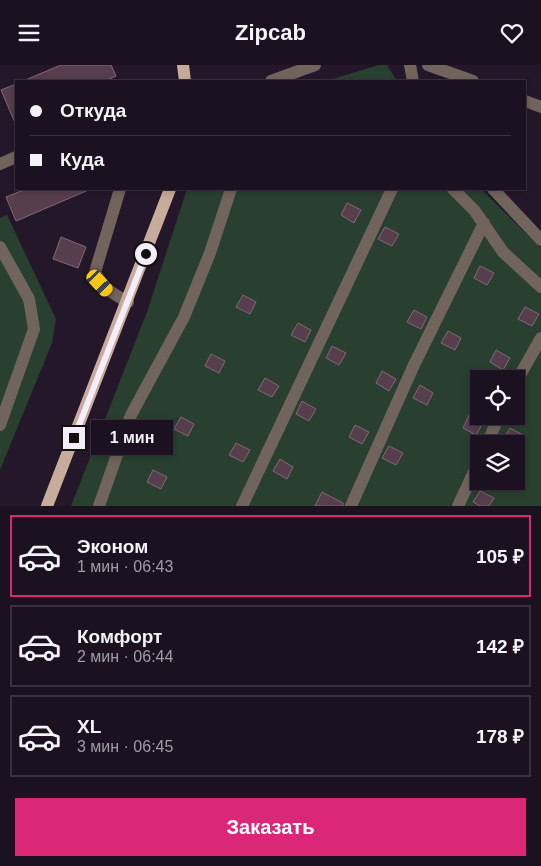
<!DOCTYPE html>
<html lang="ru">
<head>
<meta charset="utf-8">
<style>
	:root { --surface:#1c1120; --page:#251a29; --text:#f1f3f6; --muted:#a09da5; --line:#3a313e; --accent:#db2777 }
	body { margin:0; font-family:Helvetica,sans-serif; background:var(--page); color:var(--text); height:100vh; display:flex; flex-direction:column; font-size:19px; white-space:nowrap }
	* { box-sizing:border-box; margin:0 }
	p { font-size:16px; color:var(--muted) }
	.icon { flex:none; width:28px; height:28px; fill:none; stroke:currentColor; stroke-width:2; stroke-linecap:round; stroke-linejoin:round }
	.map { position:relative; height:441px; overflow:hidden }
	.drawer { display:flex; flex-direction:column; background:var(--surface); flex:1 }
	.drawer>* { flex:none }
	.hud { position:absolute; left:15px; top:15px; width:511px; height:110px; border-radius:0px; box-shadow:0 2px 8px #0003,0 0 0 1px var(--line); display:grid; align-content:center; height:110px; padding:0 15px; background:var(--surface) }
	.tools { position:absolute; left:470px; top:305px; display:grid; gap:10px }
	.tools a { display:grid; place-items:center; width:55px; height:55px; border-radius:0px; background:var(--surface); box-shadow:0 2px 8px #0003,0 0 0 1px var(--line); font-size:25px }
	.end { position:absolute; width:22px; height:22px; margin:-11px; border:6px solid #f6edfb; background:#111; box-shadow:0 0 0 2px #111 }
	.from { border-radius:50% }
	.bubble { position:absolute; height:35px; border-radius:0px; background:var(--surface); box-shadow:0 2px 8px #0003,0 0 0 1px var(--line); font-size:16px; font-weight:600; line-height:35px; text-align:center }
	.car { position:absolute; width:15px; height:30px; margin:-15px -8px; border-radius:6px; box-shadow:0 0 4px 1px #0007; background:linear-gradient(#f5c518 24%,#345 0 40%,#f5c518 0 76%,#345 0 86%,#f5c518 0) }
	.hud b { display:flex; align-items:center; gap:18px; height:48px; font-size:19px }
	.hud b+b { border-top:1px solid var(--line) }
	.hud i { width:12px; height:12px; background:var(--text) }
	ul { padding:9px 0 0; list-style:none }
	li { display:flex; align-items:center; gap:15px; height:82px; margin:0 10px 8px; padding:0 5px; border:2px solid var(--line); border-radius:0px }
	li div { flex:1 }
	li b { display:block; font-size:19px }
	li em { font-style:normal; font-weight:600 }
	li.on { border-color:var(--accent) }
	li>.icon { width:45px; height:45px; stroke-width:1.5 }
	.primary-button { display:flex; gap:10px; margin-top:auto; padding:10px 15px }
	.primary-button a { flex:1; height:58px; border-radius:0px; background:var(--accent); color:#fff; font-size:20px; font-weight:600; line-height:58px; text-align:center }
	header { display:flex; justify-content:space-between; align-items:center; height:65px; padding:0 15px; background:var(--surface); font-size:22px; font-weight:600 }
	.map>svg:first-child { display:block }
</style>
</head>
<body>
<header><svg class="icon" aria-label="menu" viewBox="0 0 24 24"><path d="M4 6h16M4 12h16M4 18h16"/></svg>Zipcab<svg class="icon" aria-label="heart" viewBox="0 0 24 24"><path d="M12 20l-8-8c-3-5 5-10 8-4 3-6 11-1 8 4z"/></svg></header>
<div class="map">
<svg width="541" height="441" viewBox="0 0 541 441">
	<rect width="100%" height="100%" fill="#25172a"/>
	<path fill="#293f30" fill-rule="evenodd" d="M379 0H387L397 16H326Z
		M187 124H481L541 183V441H71L147 247ZM479 314H516V351H479ZM479 379H516V416H479Z
		M7 150 56 254 52 278 0 405V153Z"/>
	<path fill="#573e4d" stroke="#836877" d="M61 0H111L116 11 105 16H23Z
		M16 19V60L1 25Z
		M26 124H91L16 156 6 132Z
		M347 138 361 145 354 158 341 150Z
		M385 162 399 169 392 181 378 174Z
		M61 172 86 182 78 203 53 194Z
		M480 201 494 208 487 220 474 213Z
		M243 230 256 237 250 249 236 242Z
		M525 242 539 249 532 261 518 254Z
		M414 245 427 252 421 264 407 257Z
		M298 258 311 265 305 277 291 270Z
		M448 266 461 273 455 285 441 278Z
		M332 281 346 288 339 300 326 293Z
		M496 285 510 293 503 305 490 297Z
		M211 289 225 296 219 308 205 301Z
		M382 306 396 314 389 326 376 318Z
		M265 313 279 321 272 332 258 325Z
		M420 320 433 328 427 340 413 333Z
		M302 336 316 344 309 356 296 349Z
		M469 350 483 358 476 370 463 363Z
		M181 352 194 359 188 371 174 364Z
		M355 360 369 367 362 379 349 372Z
		M510 363 523 370 517 383 516 379 503 375Z
		M236 378 250 385 243 397 229 390Z
		M389 381 403 388 396 400 382 393Z
		M280 394 293 402 287 414 273 406Z
		M153 405 167 412 161 424 147 417Z
		M480 426 494 433 489 441H480L473 437Z
		M322 427 343 438V441H315Z"/>
	<g fill="none" stroke-linecap="round" stroke-linejoin="round">
		<path stroke="#71645c" stroke-width="12" d="M410 0 413 16
			M428 0 473 16
			M271 16 315 0
			M525 36 541 42
			M0 99 16 92
			M120 124 95 207C103 223 113 229 128 237
			M453 124 474 145 503 187 541 222
			M493 124 541 175
			M0 182 29 234 34 264 0 360
			M516 317 541 273
			M487 379 499 351
			M99 441 131 350 184 252 210 188 231 124
			M242 441 392 124
			M351 441 413 302 484 158
			M458 441 479 396"/>
		<path stroke="#c8ac9b" stroke-width="12" d="M183 0 185 16
			M47 441 170 124"/>
	</g>
	<g fill="none" stroke-linecap="round" stroke-linejoin="round">
		<path stroke="#f6edfb" stroke-width="6" d="M74 373 146 189"/>
	</g>
</svg>
<div class="tools">
<a><svg class="icon" aria-label="locate" viewBox="0 0 24 24"><circle cx="12" cy="12" r="6"/><path d="M12 2v4M12 18v4M2 12h4M18 12h4"/></svg></a>
<a><svg class="icon" aria-label="layers" viewBox="0 0 24 24"><path d="M12 4l9 5-9 5-9-5zM3 14l9 5 9-5"/></svg></a>
</div>
<i class="end from" style="left:146px;top:189px"></i>
<i class="end" style="left:74px;top:373px"></i>
<div class="bubble" style="left:91px;top:355px;width:82px">1 мин</div>
<i class="car" style="left:100px;top:218px;rotate:137deg"></i>
<div class="hud">
<b><i class="from"></i>Откуда</b>
<b><i></i>Куда</b>
</div>
</div>
<section class="drawer">
<ul>
<li class="on"><svg class="icon" aria-label="car" viewBox="0 0 24 24"><path d="M5 17H2v-5l4-1 3-4h7l3 4 3 1v5h-3M9 17h6M6 11h13"/><circle cx="7" cy="17" r="2"/><circle cx="17" cy="17" r="2"/></svg><div><b>Эконом</b><p>1 мин · 06:43</p></div><em>105 ₽</em></li>
<li><svg class="icon" aria-label="car" viewBox="0 0 24 24"><path d="M5 17H2v-5l4-1 3-4h7l3 4 3 1v5h-3M9 17h6M6 11h13"/><circle cx="7" cy="17" r="2"/><circle cx="17" cy="17" r="2"/></svg><div><b>Комфорт</b><p>2 мин · 06:44</p></div><em>142 ₽</em></li>
<li><svg class="icon" aria-label="car" viewBox="0 0 24 24"><path d="M5 17H2v-5l4-1 3-4h7l3 4 3 1v5h-3M9 17h6M6 11h13"/><circle cx="7" cy="17" r="2"/><circle cx="17" cy="17" r="2"/></svg><div><b>XL</b><p>3 мин · 06:45</p></div><em>178 ₽</em></li>
</ul>
<div class="primary-button"><a>Заказать</a></div>
</section>
</body>
</html>
